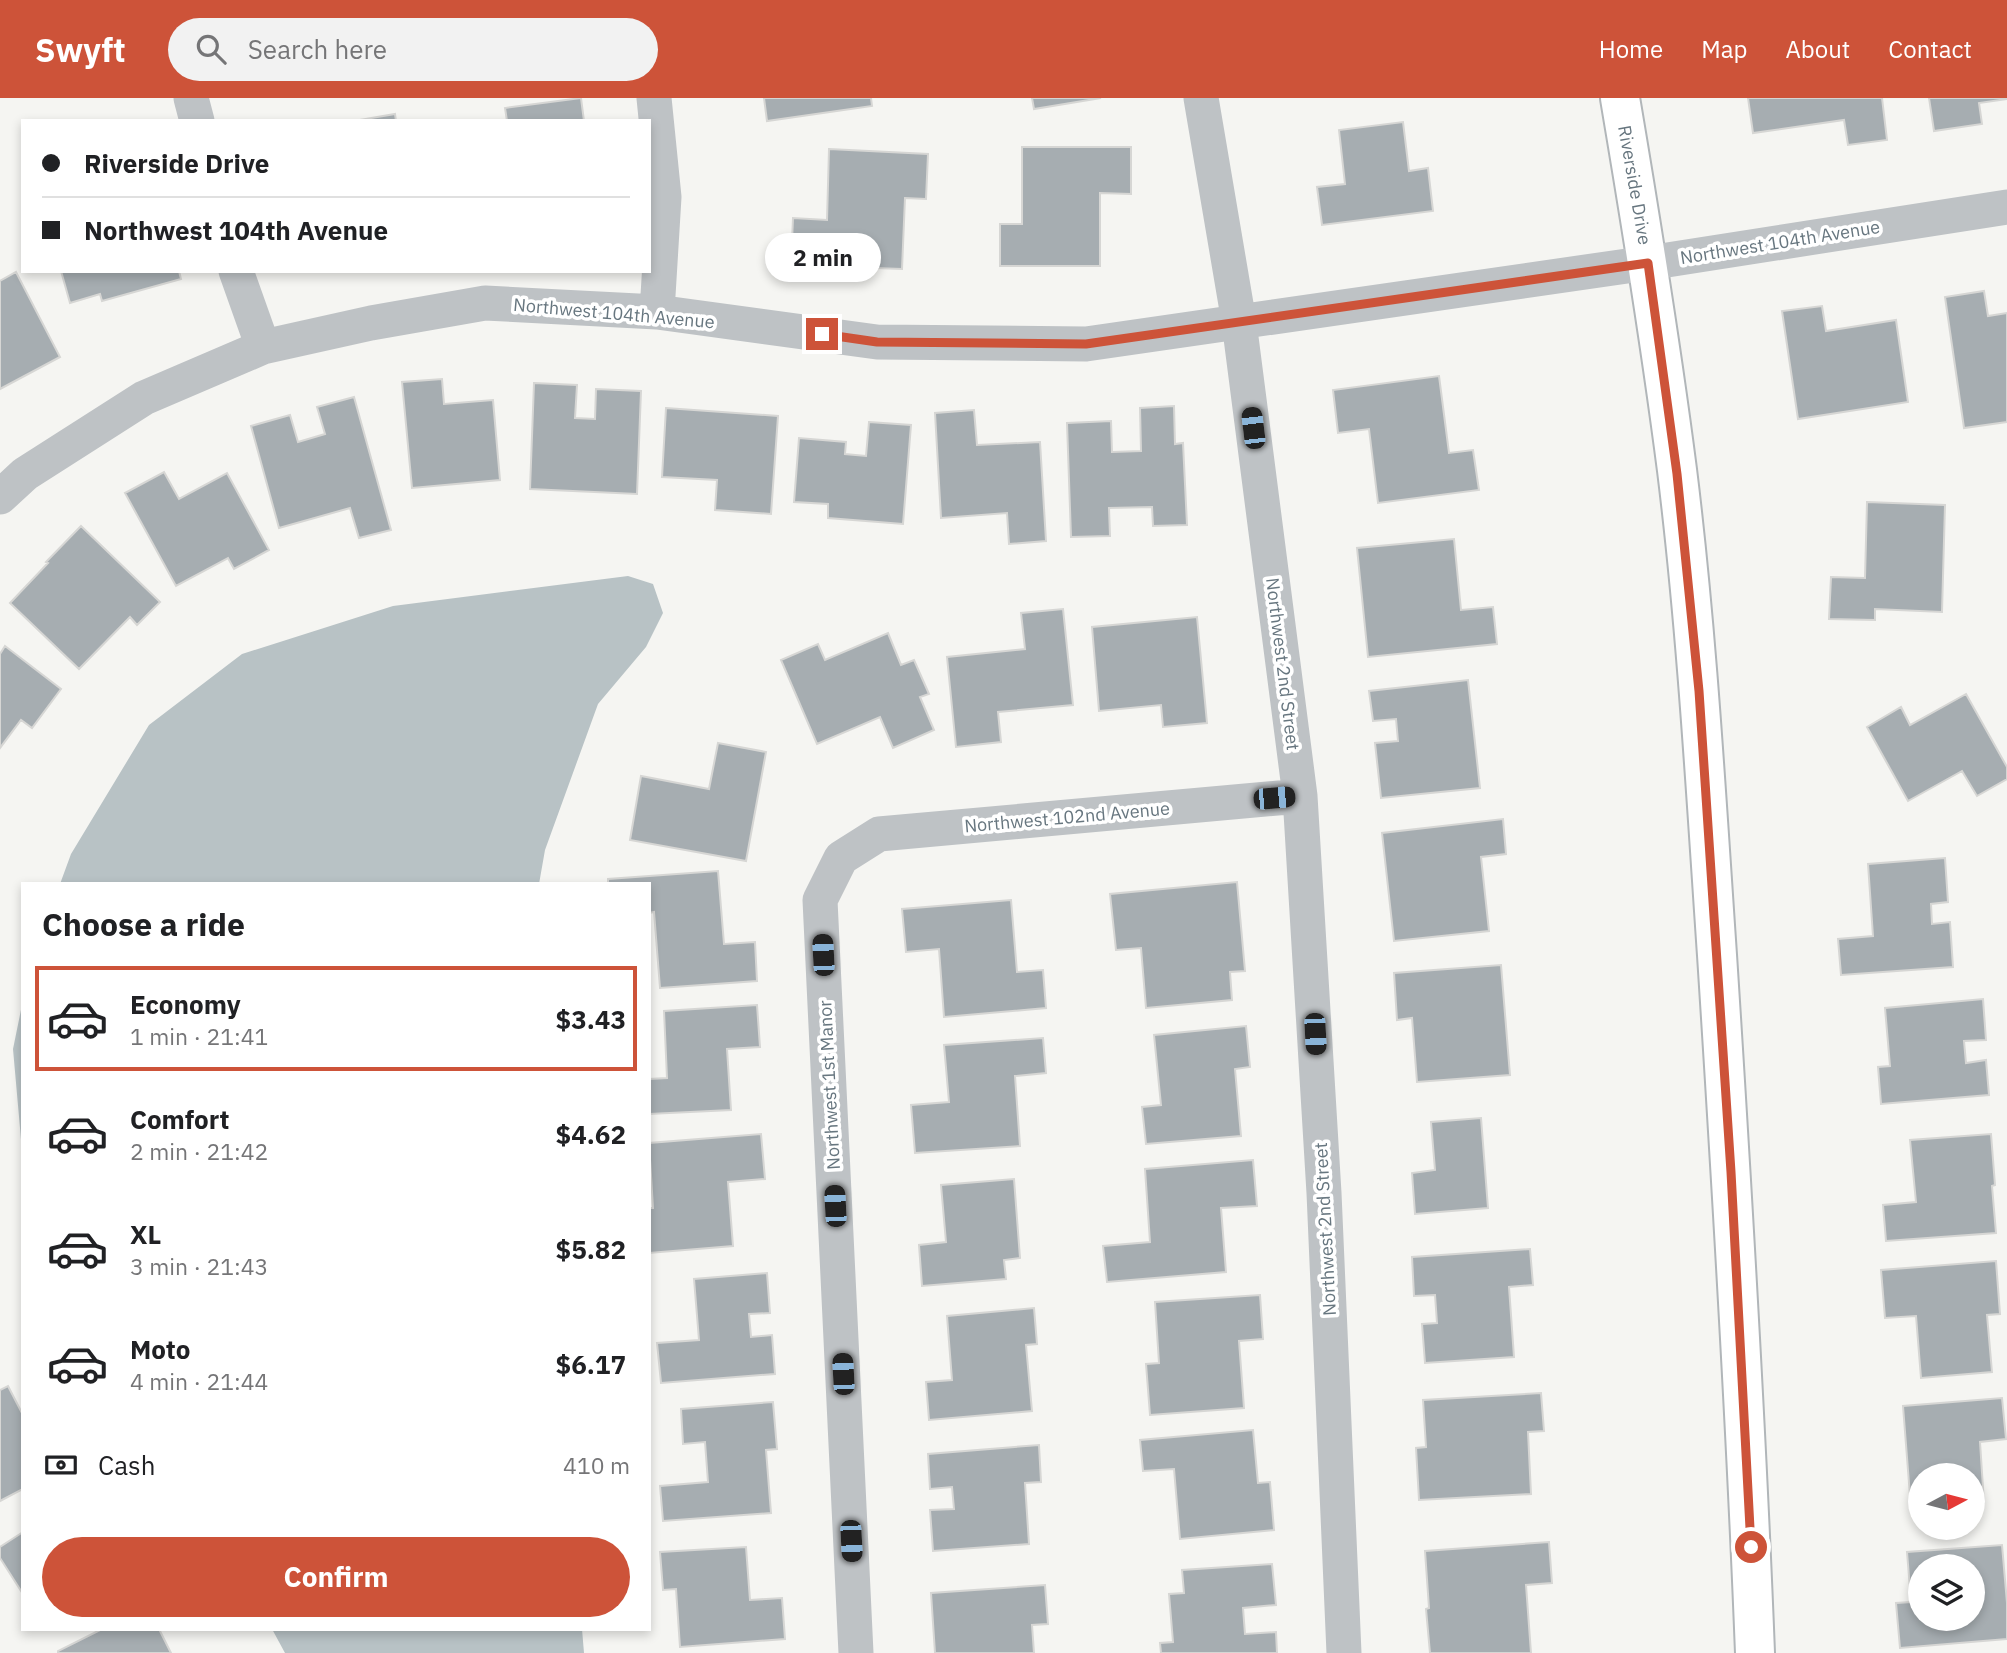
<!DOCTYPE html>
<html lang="en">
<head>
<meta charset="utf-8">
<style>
	:root { --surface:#fff; --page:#f2f2f2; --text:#202124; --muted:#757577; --line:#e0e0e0; --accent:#cd5339 }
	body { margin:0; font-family:"IBM Plex Sans",sans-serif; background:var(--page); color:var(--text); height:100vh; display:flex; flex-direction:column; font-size:26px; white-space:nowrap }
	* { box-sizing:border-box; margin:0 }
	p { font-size:23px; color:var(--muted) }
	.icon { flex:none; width:38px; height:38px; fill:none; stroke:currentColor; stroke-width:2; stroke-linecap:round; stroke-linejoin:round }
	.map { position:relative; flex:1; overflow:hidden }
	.details { position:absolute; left:21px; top:784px; width:630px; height:749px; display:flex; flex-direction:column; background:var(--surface); border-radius:0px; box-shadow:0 4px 10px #0003 }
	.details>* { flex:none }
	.banner { position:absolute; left:21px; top:21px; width:630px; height:154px; border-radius:0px; box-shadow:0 4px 10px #0003; display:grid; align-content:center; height:154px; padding:0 21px; background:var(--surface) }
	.needle { width:46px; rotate:83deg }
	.tools { position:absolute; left:1908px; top:1365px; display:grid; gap:14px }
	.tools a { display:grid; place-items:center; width:77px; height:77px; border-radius:50%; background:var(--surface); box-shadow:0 4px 10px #0003; font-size:35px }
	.end { position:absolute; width:32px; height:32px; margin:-16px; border:9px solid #cd5339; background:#fff; box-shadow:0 0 0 4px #fff }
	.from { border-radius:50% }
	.bubble { position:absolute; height:49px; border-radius:24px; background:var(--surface); box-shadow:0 4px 10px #0003; font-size:23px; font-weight:700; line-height:49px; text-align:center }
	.car { position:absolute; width:21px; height:42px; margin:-21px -10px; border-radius:9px; box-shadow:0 0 5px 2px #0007; background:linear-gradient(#222 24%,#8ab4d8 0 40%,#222 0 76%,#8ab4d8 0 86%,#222 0) }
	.banner b { display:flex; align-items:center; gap:24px; height:66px; font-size:26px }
	.banner b+b { border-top:2px solid var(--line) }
	.banner i { width:18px; height:18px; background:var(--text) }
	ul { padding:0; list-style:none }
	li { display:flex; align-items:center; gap:21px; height:105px; margin:0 14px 10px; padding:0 7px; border:4px solid transparent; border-radius:0px }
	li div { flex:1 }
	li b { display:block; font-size:26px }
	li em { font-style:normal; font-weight:700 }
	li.current { border-color:var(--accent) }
	li>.icon { width:63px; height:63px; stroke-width:1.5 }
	h2 { padding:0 21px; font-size:32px; line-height:84px }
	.pay { display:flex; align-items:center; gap:18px; height:77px; padding:0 21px; font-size:26px }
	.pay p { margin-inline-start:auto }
	.primary-button { display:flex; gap:14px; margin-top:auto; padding:14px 21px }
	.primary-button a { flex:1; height:80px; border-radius:42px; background:var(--accent); color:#fff; font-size:28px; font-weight:700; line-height:80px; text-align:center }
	header { display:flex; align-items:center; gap:42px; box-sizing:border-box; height:98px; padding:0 35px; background:var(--accent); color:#fff }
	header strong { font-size:33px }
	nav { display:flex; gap:38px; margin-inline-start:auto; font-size:24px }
	.search { width:490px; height:63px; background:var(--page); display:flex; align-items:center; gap:18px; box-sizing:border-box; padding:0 24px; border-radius:38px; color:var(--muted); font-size:26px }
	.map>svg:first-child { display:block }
</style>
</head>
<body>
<header>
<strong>Swyft</strong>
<div class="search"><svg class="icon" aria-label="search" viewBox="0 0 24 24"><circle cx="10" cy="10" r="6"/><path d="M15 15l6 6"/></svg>Search here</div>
<nav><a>Home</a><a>Map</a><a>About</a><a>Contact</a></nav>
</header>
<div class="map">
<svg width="2007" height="1555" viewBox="0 0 2007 1555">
	<rect width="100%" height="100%" fill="#f5f5f2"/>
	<path fill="#b8c2c5" d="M628 478 653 486 663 515 646 549 598 606 545 752 539 786H60L71 756 149 627 242 556 393 508Z
		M23 902V1064L13 951Z
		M272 1531H582L584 1555H285Z"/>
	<path fill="#a6adb1" stroke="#d6d6d4" stroke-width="2" fill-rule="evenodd" d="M581 0 584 23H507L505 10Z
		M764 0H871L872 8 767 23Z
		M1032 0H1101L1034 11Z
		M1748 0H1882L1887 42 1848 47 1844 22 1753 35Z
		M1929 0H2007V1L1979 5 1982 26 1934 33Z
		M395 16 396 23H354Z
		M1403 24 1409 73 1428 70 1433 113 1322 127 1317 89 1345 86 1339 32Z
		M1022 49H1131V96L1100 95V168H1000V126H1022Z
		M829 51 928 56 926 101 905 100 902 171 791 167 793 120 827 122Z
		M61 173H179L181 181 102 203 100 196 70 205Z
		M16 174 60 259 0 291V183Z
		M1984 193 1988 218 2007 215V324L1964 330 1945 199Z
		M1822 208 1826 233 1896 222 1908 304 1798 321 1782 213Z
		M1439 278 1449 355 1473 352 1479 392 1378 405 1369 331 1338 335 1333 292Z
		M442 281 444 306 493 302 500 382 412 390 402 284Z
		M534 285 577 287 575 320 595 321 596 291 641 293 637 396 530 391Z
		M354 299 391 432 359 440 350 410 279 430 251 328 290 317 298 344 325 336 317 309Z
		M1174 308 1175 346 1183 345 1187 427 1153 428 1152 409 1109 410 1110 438 1071 439 1067 325 1111 323 1112 354 1141 353 1140 310Z
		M666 310 778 318 771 416 715 412 717 382 662 379Z
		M974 312 977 347 1040 344 1046 443 1009 446 1007 415 941 420 935 315Z
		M869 324 911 327 903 426 828 420V406L794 404 799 340 846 344 845 356 866 358Z
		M164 374 179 401 227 375 269 452 234 471 228 460 176 488 125 395Z
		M1867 404 1945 407 1942 514 1875 511V522L1829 521 1831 479 1865 480Z
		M81 428 160 504 137 527 130 519 79 571 10 505 48 465 46 464Z
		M1454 441 1461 512 1493 509 1497 546 1368 559 1357 450Z
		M1063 511 1073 607 998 614 1001 644 956 649 947 559 1025 551 1021 515Z
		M1197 519 1207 625 1163 629 1161 607 1099 613 1092 529Z
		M888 535 901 567 914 562 929 596 920 599 934 632 893 650 880 619 817 646 781 562 818 546 825 562Z
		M5 548 61 591 32 630 21 622 0 650V556Z
		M1468 582 1480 690 1381 700 1375 645 1398 643 1396 621 1373 623 1369 593Z
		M1966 596 2007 669V681L1977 698 1962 673 1908 703 1867 629 1901 609 1910 627Z
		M718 645 766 654 746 763 630 742 641 678 709 691Z
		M1503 721 1506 756 1481 759 1489 833 1394 843 1382 735Z
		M1945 760 1948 804 1931 806 1932 826 1950 824 1953 869 1841 877 1838 841 1873 838 1868 766Z
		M718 773 724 846 755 844 757 883 660 890 654 814 649 815V786H608V781Z
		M1237 784 1245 873 1230 874 1232 902 1146 910 1141 850 1116 852 1110 796Z
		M1011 802 1017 874 1043 872 1046 910 944 919 939 851 906 854 902 811Z
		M1501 867 1510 977 1417 984 1412 920 1397 922 1394 875Z
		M1983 901 1986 942 1964 943 1966 965 1986 962 1989 997 1881 1006 1878 969 1890 968 1885 910Z
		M757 907 760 949 727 951 731 1012 649 1016V981L667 980 664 913Z
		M1246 928 1250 969 1235 971 1241 1038 1146 1046 1142 1009 1161 1007 1154 937Z
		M1043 940 1046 975 1015 978 1020 1048 915 1055 911 1007 949 1004 944 947Z
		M1481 1020 1488 1110 1415 1116 1412 1075 1435 1072 1431 1024Z
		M761 1036 765 1081 728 1084 733 1148 649 1155V1110H653L649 1045Z
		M1991 1036 1995 1087 1992 1088 1996 1135 1886 1143 1883 1107 1916 1104 1910 1042Z
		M1253 1062 1257 1108 1221 1110 1226 1174 1107 1184 1103 1148 1150 1144 1145 1071Z
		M1014 1081 1020 1160 1004 1162 1006 1181 922 1188 919 1147 946 1144 941 1087Z
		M1530 1151 1533 1187 1509 1189 1514 1259 1425 1265 1422 1226 1437 1225 1435 1197 1414 1198 1412 1159Z
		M1996 1163 2000 1216 1987 1217 1992 1274 1921 1280 1916 1218 1885 1220 1881 1172Z
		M767 1175 770 1215 749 1216 751 1239 772 1237 775 1276 661 1285 657 1245 699 1242 694 1181Z
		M1260 1197 1263 1241 1239 1243 1244 1310 1150 1317 1146 1266 1159 1265 1155 1204Z
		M1034 1210 1037 1246 1026 1247 1032 1313 929 1322 926 1284 952 1282 947 1218Z
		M8 1288 23 1317V1391L0 1403V1292Z
		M1541 1295 1544 1333 1528 1334 1531 1396 1419 1402 1416 1350 1426 1349 1423 1302Z
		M2002 1300 2006 1341 1980 1344 1984 1405 1972 1406V1377H1920V1410L1911 1411 1903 1308Z
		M773 1304 777 1351 766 1352 771 1415 663 1423 660 1388 708 1384 705 1344 683 1346 681 1311Z
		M1253 1332 1258 1385 1270 1384 1274 1432 1180 1441 1174 1371 1143 1373 1140 1342Z
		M1039 1347 1041 1384 1025 1385 1029 1446 933 1453 930 1412 954 1411 952 1389 930 1391 928 1356Z
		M23 1434V1496L0 1460V1449Z
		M1549 1444 1552 1485 1526 1487 1531 1555H1430L1426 1511 1429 1510 1425 1453Z
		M2002 1447 2007 1505V1541L1900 1550 1896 1505 1911 1504 1907 1454ZM1920 1468H1972V1521H1920Z
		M746 1449 750 1502 782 1500 785 1541 680 1549 676 1491 663 1492 660 1454Z
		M1272 1466 1276 1507 1243 1510 1245 1536 1276 1534 1277 1555H1161L1160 1545 1173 1544 1169 1496 1184 1495 1182 1472Z
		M1045 1487 1048 1526 1032 1527 1034 1555H935L931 1495Z
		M102 1531H159L171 1555H58V1553Z"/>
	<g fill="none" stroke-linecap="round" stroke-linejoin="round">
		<defs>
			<path id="secondary" d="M1620 0C1641 124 1661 248 1677 372 1697 533 1706 696 1717 857 1732 1090 1746 1322 1755 1555"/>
		</defs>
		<use href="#secondary" stroke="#b1b6b9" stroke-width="42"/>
		<path stroke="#bec2c5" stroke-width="35" d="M191 0 197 23
			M654 0 664 99 657 214
			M1201 0 1239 224 1300 698 1324 1095 1344 1555
			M236 173 263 249
			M0 399 25 376 144 300 263 249 371 225 485 205 657 214 877 244 1086 246 1648 165 2007 109
			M856 1555 820 802 841 760 879 736 1300 698"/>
		<use href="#secondary" stroke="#fff" stroke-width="38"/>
	</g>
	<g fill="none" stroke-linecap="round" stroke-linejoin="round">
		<path stroke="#cd5339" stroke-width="9" d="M822 236 877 244 1086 246 1648 165 1677 376 1699 593 1731 1074 1751 1449"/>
	</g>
	<g text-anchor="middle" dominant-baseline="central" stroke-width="7" stroke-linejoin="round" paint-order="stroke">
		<g font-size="18" fill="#67767f" stroke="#fff">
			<text transform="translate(1635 87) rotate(80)">Riverside Drive</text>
			<text transform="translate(1780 144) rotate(-9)">Northwest 104th Avenue</text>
			<text transform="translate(614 215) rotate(5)">Northwest 104th Avenue</text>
			<text transform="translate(1283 566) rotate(83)">Northwest 2nd Street</text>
			<text transform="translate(1067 719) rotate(-5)">Northwest 102nd Avenue</text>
			<text transform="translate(829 987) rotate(-93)">Northwest 1st Manor</text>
			<text transform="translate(1325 1131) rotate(-93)">Northwest 2nd Street</text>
		</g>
	</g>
</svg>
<div class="tools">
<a><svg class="needle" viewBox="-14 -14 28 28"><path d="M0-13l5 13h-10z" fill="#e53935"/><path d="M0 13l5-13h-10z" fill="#757577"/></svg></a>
<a><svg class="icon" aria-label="layers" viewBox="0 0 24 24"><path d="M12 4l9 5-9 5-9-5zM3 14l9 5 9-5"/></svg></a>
</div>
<i class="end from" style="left:1751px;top:1449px"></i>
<i class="end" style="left:822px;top:236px"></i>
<div class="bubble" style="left:765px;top:135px;width:116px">2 min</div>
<i class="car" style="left:1253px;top:330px;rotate:353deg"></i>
<i class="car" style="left:1274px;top:700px;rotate:85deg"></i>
<i class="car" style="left:823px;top:857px;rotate:357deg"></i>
<i class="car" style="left:1315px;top:936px;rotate:177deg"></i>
<i class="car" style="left:835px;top:1108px;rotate:357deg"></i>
<i class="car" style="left:843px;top:1276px;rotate:357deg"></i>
<i class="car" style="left:851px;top:1443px;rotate:177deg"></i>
<div class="banner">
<b><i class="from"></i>Riverside Drive</b>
<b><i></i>Northwest 104th Avenue</b>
</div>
<section class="details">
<h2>Choose a ride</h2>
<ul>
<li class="current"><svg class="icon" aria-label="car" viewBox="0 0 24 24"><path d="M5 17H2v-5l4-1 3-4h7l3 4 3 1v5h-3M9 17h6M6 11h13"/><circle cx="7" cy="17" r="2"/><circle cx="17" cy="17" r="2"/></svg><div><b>Economy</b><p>1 min · 21:41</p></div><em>$3.43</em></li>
<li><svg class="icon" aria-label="car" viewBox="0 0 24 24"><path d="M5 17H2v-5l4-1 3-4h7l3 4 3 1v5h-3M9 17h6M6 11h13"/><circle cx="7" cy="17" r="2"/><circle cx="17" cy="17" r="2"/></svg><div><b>Comfort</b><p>2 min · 21:42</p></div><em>$4.62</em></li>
<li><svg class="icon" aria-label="car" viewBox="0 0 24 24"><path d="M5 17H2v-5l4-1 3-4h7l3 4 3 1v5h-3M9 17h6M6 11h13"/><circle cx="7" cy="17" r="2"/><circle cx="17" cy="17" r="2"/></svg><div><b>XL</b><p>3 min · 21:43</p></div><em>$5.82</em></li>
<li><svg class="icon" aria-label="car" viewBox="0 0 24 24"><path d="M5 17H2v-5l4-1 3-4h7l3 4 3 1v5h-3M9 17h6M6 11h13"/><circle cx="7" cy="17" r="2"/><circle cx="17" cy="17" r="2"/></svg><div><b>Moto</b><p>4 min · 21:44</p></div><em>$6.17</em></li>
</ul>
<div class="pay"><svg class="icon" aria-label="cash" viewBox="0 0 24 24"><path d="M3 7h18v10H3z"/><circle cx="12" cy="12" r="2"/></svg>Cash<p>410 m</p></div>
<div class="primary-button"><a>Confirm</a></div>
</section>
</div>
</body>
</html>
